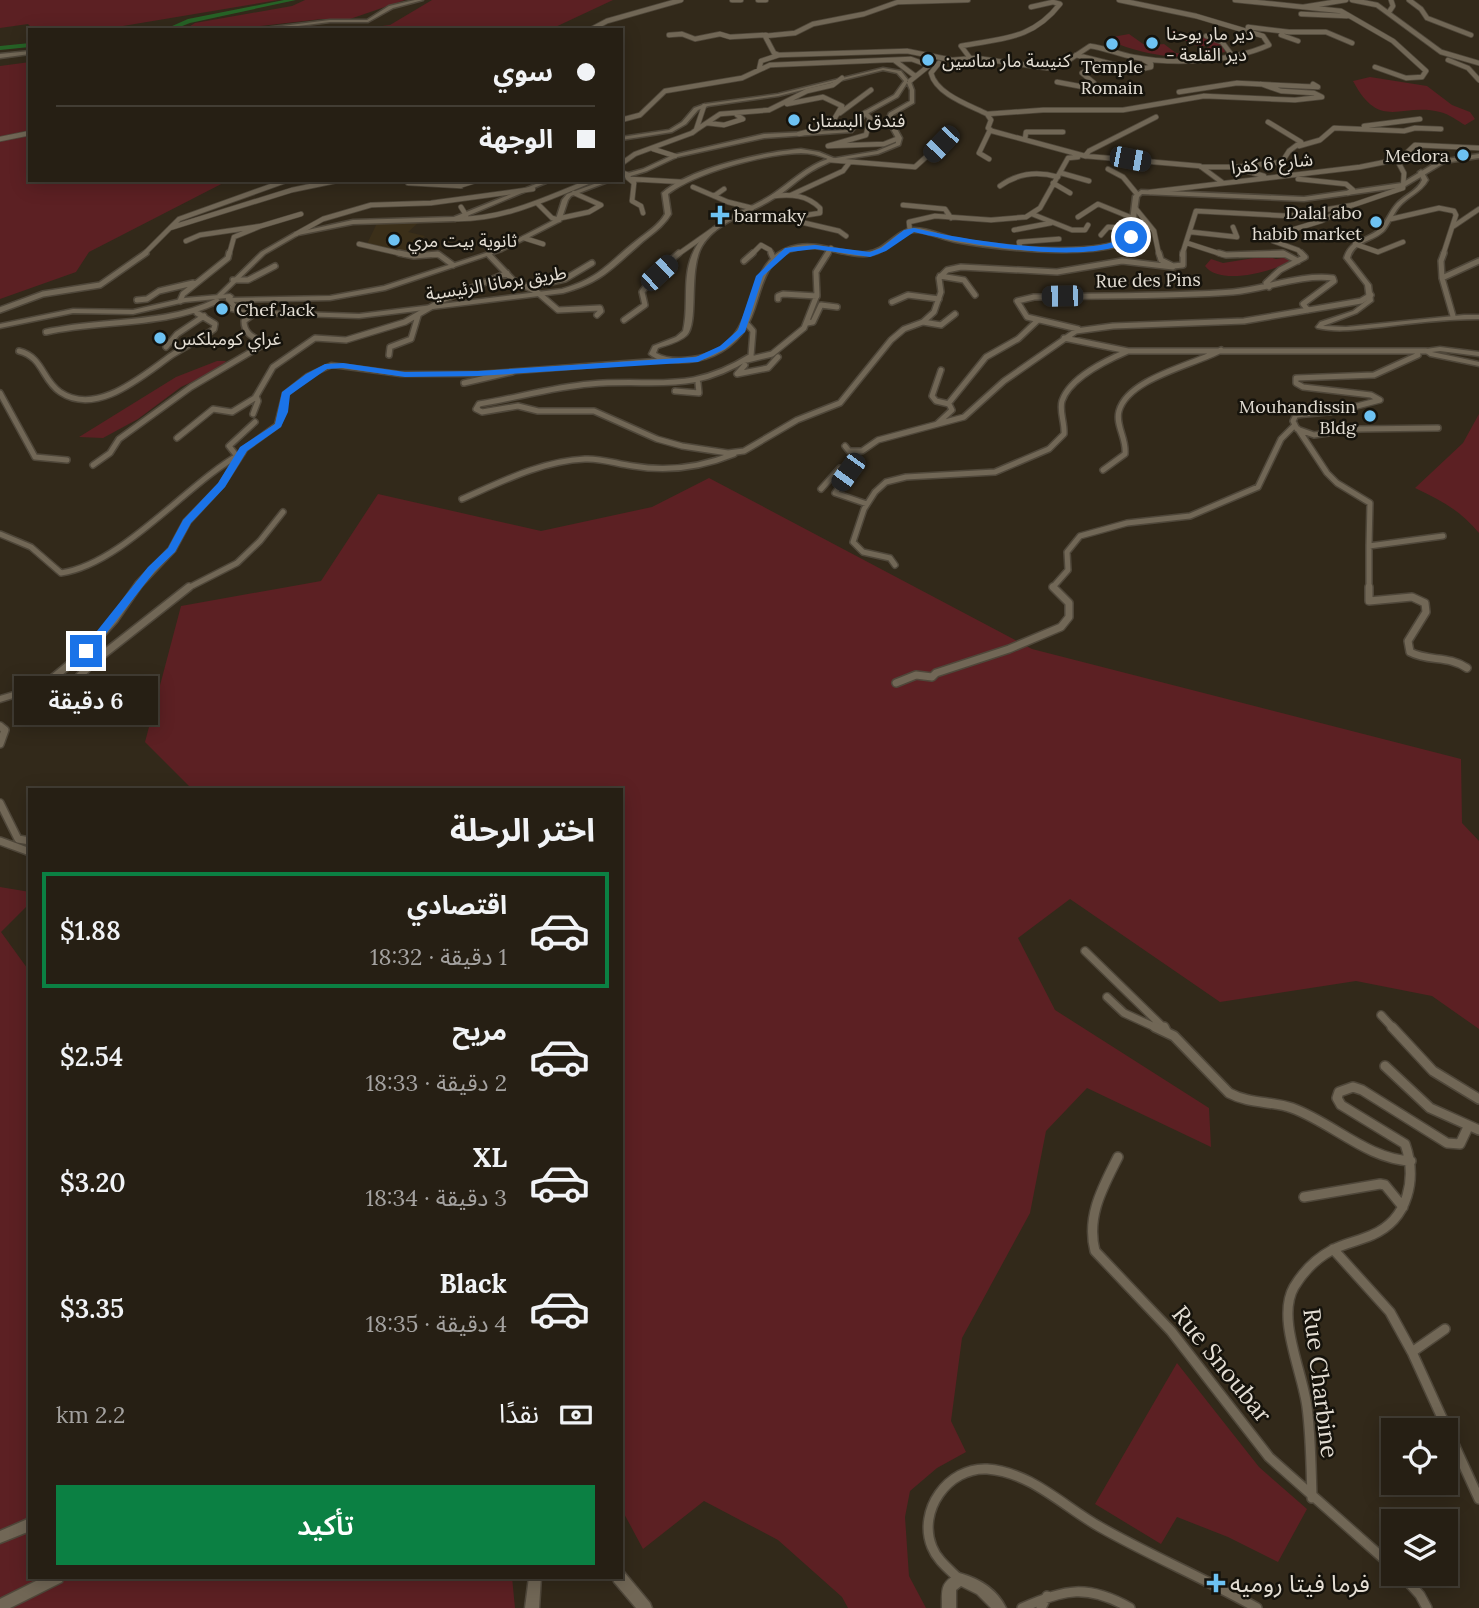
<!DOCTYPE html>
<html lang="ar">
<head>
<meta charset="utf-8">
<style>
	:root { --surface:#261f14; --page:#2e271d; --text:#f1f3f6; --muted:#a4a2a0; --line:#423d34; --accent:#0b8043 }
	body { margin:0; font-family:Lora,"Noto Sans Arabic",serif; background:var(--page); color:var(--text); direction:rtl; height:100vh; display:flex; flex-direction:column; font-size:26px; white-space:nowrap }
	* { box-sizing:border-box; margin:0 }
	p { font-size:23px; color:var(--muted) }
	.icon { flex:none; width:38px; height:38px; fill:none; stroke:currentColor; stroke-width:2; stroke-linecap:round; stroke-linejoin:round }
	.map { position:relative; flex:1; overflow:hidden; direction:ltr }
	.panel { position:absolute; left:28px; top:788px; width:595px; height:791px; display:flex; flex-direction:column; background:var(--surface); border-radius:0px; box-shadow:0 4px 18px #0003,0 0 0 2px var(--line); direction:rtl }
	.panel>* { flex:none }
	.banner { position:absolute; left:28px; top:28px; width:595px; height:154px; border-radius:0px; box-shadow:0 4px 18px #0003,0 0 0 2px var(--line); direction:rtl; display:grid; align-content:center; height:154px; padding:0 28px; background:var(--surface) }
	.controls { position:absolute; left:1381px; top:1418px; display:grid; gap:14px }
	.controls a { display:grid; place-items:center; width:77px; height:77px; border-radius:0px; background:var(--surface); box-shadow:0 4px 18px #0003,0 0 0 2px var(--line); font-size:35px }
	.end { position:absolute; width:32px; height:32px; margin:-16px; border:9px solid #1a73e8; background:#fff; box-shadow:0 0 0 4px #fff }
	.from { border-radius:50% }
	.bubble { position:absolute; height:49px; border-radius:0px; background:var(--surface); box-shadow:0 4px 18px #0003,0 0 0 2px var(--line); font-size:23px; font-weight:600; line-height:49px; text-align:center; direction:rtl }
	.car { position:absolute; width:21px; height:42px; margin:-21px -10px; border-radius:9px; box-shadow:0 0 5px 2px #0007; background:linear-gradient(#222 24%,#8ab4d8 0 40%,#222 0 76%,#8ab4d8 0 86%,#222 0) }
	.banner b { display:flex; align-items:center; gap:24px; height:66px; font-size:26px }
	.banner b+b { border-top:2px solid var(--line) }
	.banner i { width:18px; height:18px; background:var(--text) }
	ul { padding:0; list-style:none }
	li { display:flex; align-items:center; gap:21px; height:116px; margin:0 14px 10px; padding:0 14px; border:4px solid transparent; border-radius:0px }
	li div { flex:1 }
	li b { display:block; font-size:26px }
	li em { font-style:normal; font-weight:600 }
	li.on { border-color:var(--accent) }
	li>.icon { width:63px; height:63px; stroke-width:1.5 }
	h2 { padding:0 28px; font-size:32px; line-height:84px }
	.pay { display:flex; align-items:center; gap:18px; height:77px; padding:0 28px; font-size:26px }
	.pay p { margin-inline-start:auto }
	.cta { display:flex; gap:14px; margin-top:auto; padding:14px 28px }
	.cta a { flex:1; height:80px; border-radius:0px; background:var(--accent); color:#fff; font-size:28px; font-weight:600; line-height:80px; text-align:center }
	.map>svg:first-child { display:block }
</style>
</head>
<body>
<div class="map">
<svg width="1479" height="1608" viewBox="0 0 1479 1608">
	<rect width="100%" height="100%" fill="#32291a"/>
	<path fill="#3b2f19" d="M377 223H418L408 232 425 236 405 251 367 244Z"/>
	<path fill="#5c2023" d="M0 0H278L99 30H34L28 24 0 28Z
		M305 0H405L350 19H322L224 30H184L195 23 292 6Z
		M432 0H613L549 30H351L390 25Z
		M1169 29 1197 41 1203 36 1215 39 1224 47 1225 52C1190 60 1160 58 1126 47 1119 44 1111 42 1107 38L1129 34 1146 46 1164 44 1176 53 1194 54 1211 46H1197L1167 32Z
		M30 62V180H229L89 252 76 272 0 299V66Z
		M1370 77 1427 86 1452 105 1470 112 1475 119 1465 125C1458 121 1449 114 1440 112 1401 102 1380 132 1353 81Z
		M1266 256 1276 259 1289 257 1292 260C1273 272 1220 286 1205 266L1211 259 1223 263Z
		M217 361H226L219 369 181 387 138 419 103 438 79 437 176 377Z
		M1479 414V533C1461 511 1441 500 1415 488L1463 443Z
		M709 478 1032 649 1461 759 1462 823 1479 841V1029L1432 996 1356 981 1220 1002 1070 899 1018 938 1055 1010 1209 1108 1211 1147 1087 1088 1046 1131 1030 1213 962 1338 951 1421 966 1452 937 1468 910 1491 905 1517 909 1576 926 1608H848L842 1597 778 1540 704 1501 643 1549 621 1508V789H192L145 742 181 606 321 581 378 494 541 531 652 507Z
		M0 887 30 892V903L1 932 30 972V1577H512L515 1608H0Z
		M1177 1363 1259 1467 1307 1509 1278 1562 1228 1537 1177 1517 1161 1544 1095 1504Z"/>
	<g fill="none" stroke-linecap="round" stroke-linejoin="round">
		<path fill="#266226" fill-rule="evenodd" d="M284 0H296L190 23 172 30H163L188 19Z
			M30 43V47L0 50V46Z"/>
		<defs>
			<path id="minor-far3" d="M732 0H741
				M758 0H766
				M968 0 898 2 864 14 813 24 795 33 765 36 774 53 779 55 907 51 952 60 976 58 1047 68 1060 66 1090 46C1105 48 1118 54 1133 57 1174 65 1231 62 1269 45L1263 36 1196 16 1119 0
				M1235 0 1303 7
				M1346 0 1303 7 1341 11 1393 41 1426 71 1422 77 1406 78 1375 67
				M1352 0 1377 5 1441 52 1479 63
				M1409 0 1421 9 1427 18 1471 35
				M1389 12 1393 6 1391 0
				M1301 14 1347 16
				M1248 27 1289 32H1326L1352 43
				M590 30 607 21 681 0
				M669 35 682 34 695 39 720 34 730 37 766 35
				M1281 35 1298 41
				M1206 36 1222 42 1231 54
				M1076 55 1136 70 1151 67V64L1144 60
				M970 58 961 46C1002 38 1032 40 1060 4L1053 2 1031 7
				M894 60 915 76
				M1448 60 1468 68 1479 80
				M939 63 931 73C936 94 969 105 987 114L991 120 988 128 992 131 1085 156 1200 166 1223 183
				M759 70 761 61 779 55
				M910 81 931 64
				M1057 82 1089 88 1094 83 1082 73 1104 62
				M1179 92 1237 83 1318 87 1313 84
				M787 104 823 97 842 106 830 126 799 134
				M840 113 871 90
				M865 113 870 118 866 135 828 146 884 144 899 138
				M987 114 1043 110H1123L1204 96 1295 100 1322 97 1314 93 1281 91 1261 84
				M621 120 640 115 665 91 742 78 770 65 911 59 928 65
				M707 123 724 125 743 119 737 115
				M1364 126 1420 119
				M696 130 720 114 769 110 807 91 833 85 842 78
				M0 139 30 133
				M1025 139 1026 132H1063
				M1299 146 1320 140 1334 128 1404 131 1415 128 1441 129
				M653 149 675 156
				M1085 156 1089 151 1156 117
				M989 159 979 153 990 130
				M829 160 915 167 947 138 944 134
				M621 164 635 154 692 133 696 130 704 106
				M1201 167H1237L1282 162 1289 151 1301 142 1268 122
				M1108 169 1123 177 1137 194
				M1239 169 1264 176
				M621 172 629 175
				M1061 173 1089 181
				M628 178 634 183 632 201 641 206 643 213
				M630 179 683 182
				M1298 179 1346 184 1353 190 1348 193
				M548 180H566
				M408 183 461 186
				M1053 183 1070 193
				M459 186 478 180
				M1000 186C1018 173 1037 171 1058 177
				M693 187 728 202 752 208
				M1150 192 1360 167 1400 159 1415 145 1479 148
				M791 195 843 171 849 163
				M714 196 724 189
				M774 196C791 194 807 195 820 208V213L795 217 792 220 839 231 846 236
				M537 203 552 218 559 220
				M903 205 945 209 951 218
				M461 207 466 215
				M1136 209 1154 231 1159 255
				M1032 214 1072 230H1085L1088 225
				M1078 217 1098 204 1135 219
				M561 218 589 212 601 205 574 193
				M455 219C505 220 547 198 593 180
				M1391 219 1439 208 1454 211 1456 215 1443 255
				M261 226 301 214
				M1454 226 1479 209
				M170 228 292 190 340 180
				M1014 230 1051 223
				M910 231 909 222 935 216 991 220 1026 217 1040 208 1068 158 1078 157
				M1191 232 1237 237 1233 227
				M296 234 323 219 371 205 431 203 533 189
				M1101 235 1108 227 1133 228
				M524 238 543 244
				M186 241 200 235 261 226 234 237 229 255
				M1187 243 1224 255
				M359 244 407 255
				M1355 244 1378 252 1403 242
				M1020 247 1019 242 1059 239
				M143 255 179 219 288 180
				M432 255H439
				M677 255 714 229
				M751 255 761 245 770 250 772 255
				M827 255 831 248
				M1182 255 1196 211 1289 216 1353 205 1403 188 1404 173 1397 160
				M1239 255H1286
				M1303 255 1298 250 1273 241 1272 236 1321 221 1352 205"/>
			<path id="minor-far2" d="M399 253 414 256 438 254 453 265
				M771 253 774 260
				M1159 253 1161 260 1173 266 1183 265V253
				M1219 253 1226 255 1283 253 1298 261
				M489 255 513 280 537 292 558 310 600 308 601 311 597 315
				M744 261 753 253
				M940 276 964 280 975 295
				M1442 278 1441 261 1444 253
				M233 280H248L275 266
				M528 287 565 279 592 263
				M1269 287 1266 283 1280 270 1305 257 1301 253
				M778 299V296L783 294 817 296
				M137 300 147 299 159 291 193 283
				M180 301 183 294 228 258 229 253
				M892 302 908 295 939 299
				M0 310 43 294 100 285 146 253
				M1453 316 1442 278 1479 261
				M624 320 645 305 642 292 654 275 679 253
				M923 322 941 325 955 314
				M746 323 753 331 751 356C689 395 657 378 590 384 553 387 516 398 479 404L476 409 482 412 518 406 538 411H594L657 439 682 446 728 453 744 451 797 420 840 403 891 340 904 329 923 322 934 312 941 292 939 278 947 270 961 267 1057 272 1122 261 1173 267
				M807 323 813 322 821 305 837 307
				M1078 329 1027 317 1017 301 1034 297C1100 295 1167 297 1233 292 1266 289 1300 274 1333 278L1334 281 1303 304 1308 310
				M46 332C103 319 164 327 217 301
				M1064 338 1128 351
				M166 347 177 334 204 316
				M19 351C43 357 42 380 60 392 97 417 143 375 172 355 186 346 201 339 214 329L215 324 197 313
				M389 355 390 347 411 339 418 316
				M1418 355 1374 375 1296 378V383L1303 387 1371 395 1380 400 1338 411 1296 415 1293 421 1297 429 1314 435 1358 429 1438 428
				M747 360 772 354 804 328 817 295 816 272 828 253
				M745 365 737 374 768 368 778 357
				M464 383 512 372
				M675 391 699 393 698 383
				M0 393 35 457 67 460
				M948 404 986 357 1018 339 1037 321
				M253 414 258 401 256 396
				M937 424 952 410 949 404 936 401 932 396 941 370
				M1298 429 1327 473 1337 483 1370 503 1369 546 1443 536
				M177 438 213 409 232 412 255 398 273 367 315 338 346 340 405 322 443 300 507 273
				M845 446 849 451H862L878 440 964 417 1004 381 1076 331 1113 326 1244 321 1361 301 1371 295
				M236 455 229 446 255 422
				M93 465 110 453 119 439 191 387 266 343C255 338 244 335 244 321L255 313
				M1103 470 1125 454C1127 439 1115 425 1119 411 1128 378 1194 365 1221 350
				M821 489 840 468 850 471 835 493 867 504
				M462 499C501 482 541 461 585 459 601 458 617 464 633 466 668 472 702 467 734 454
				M0 534 31 547 61 573C123 564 187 483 242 453
				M1369 546V589
				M895 565 890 558 863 552 853 542 864 509 875 492 886 482 906 477 995 472 1049 449 1064 434C1065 423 1059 411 1062 401 1070 377 1107 360 1128 351H1426
				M186 589 237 563 260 541 283 512
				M1055 589 1053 587 1068 570 1067 552 1080 536 1127 523 1190 516 1258 487 1281 439 1295 425"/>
			<path id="minor-far1" d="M1369 587V601L1412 597 1425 603 1426 612 1408 641 1410 652C1429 662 1448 655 1467 668
				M896 683 916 675 932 677 936 673 1009 649 1061 627 1069 617V603L1053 587
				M26 693 34 711 49 709 91 664 189 587
				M0 726 5 730 0 744
				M0 803 18 839 30 841
				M0 841 30 852
				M1085 951 1165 1029
				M1107 997 1124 1013 1159 1029
				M1381 1015 1394 1029"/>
			<path id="minor" d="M1155 1027 1174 1036 1229 1093C1249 1104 1272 1101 1292 1108 1333 1123 1367 1159 1411 1161
				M1164 1027 1166 1031
				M1392 1027 1433 1071 1479 1099
				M1385 1066 1430 1108 1479 1130
				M1118 1157C1103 1187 1086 1216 1095 1251L1171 1331 1269 1457 1393 1567
				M1304 1197 1380 1184 1385 1185 1403 1207
				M1333 1249 1390 1312 1412 1352 1479 1499
				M1412 1352 1445 1329
				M1312 1498C1311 1468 1311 1437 1307 1407 1303 1373 1276 1318 1294 1287 1303 1272 1317 1258 1332 1250 1345 1243 1359 1241 1372 1235 1409 1219 1417 1178 1405 1144L1341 1105 1337 1098 1339 1092 1353 1087 1362 1090 1447 1143 1460 1144 1468 1127
				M1400 1573 1420 1595 1427 1608
				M959 1579C949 1569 937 1560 932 1547 917 1511 948 1467 987 1469 1031 1472 1064 1507 1100 1527 1151 1556 1206 1579 1257 1608
				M1022 1608C1064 1589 1088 1584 1130 1608
				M1041 1608 1047 1596"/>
			<path id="tertiary" d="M883 68 901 71 908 80 907 82H911L914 90V103L893 115 892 120 902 138 900 145 878 154 833 161 830 159 877 151 896 143V138L886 120 889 113 910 101V90L907 83 898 97 867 114 852 132 764 138 677 157 647 171 621 179V175L643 169 673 155 764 134 849 130 863 112 894 95 904 81 897 73 883 70 778 96 708 106 698 110 686 124 672 132 621 140V137L669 130 682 122 694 108 705 104 778 94Z
				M1421 170 1423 171 1428 180C1421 193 1408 196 1399 207 1393 214 1390 224 1384 231 1373 242 1354 241 1350 258L1371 285 1373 301 1357 313 1323 326 1346 327 1464 315H1479V319C1446 319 1414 323 1382 327 1360 329 1338 333 1317 328L1316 327 1320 322 1353 311 1367 300 1365 285 1344 258C1349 240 1365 240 1378 230 1386 223 1389 211 1397 203 1406 194 1417 191 1422 180L1418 172Z
				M546 180H553L455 221 353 224 298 235 265 254 222 296 217 295 261 252 294 233 353 220 454 217Z
				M605 180H613L571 196 568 200 561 221 502 251 385 290 330 300 229 302 226 300 229 298 330 296 384 286 498 249 556 219 562 200 567 194Z
				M1440 347 1479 352V356L1440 351 1432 352 1479 362V366L1430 356 1423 351 1426 349Z
				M667 358 670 360 669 361 478 376H400L332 367 311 376 288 395 280 426 247 450 224 486 190 523 175 551 142 586 117 622 89 653 46 688 0 702V696L40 684 83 649 111 618 136 582 169 548 184 520 219 484 242 448 275 424 283 393 307 374 331 363 400 372H478Z
				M30 1518V1531L0 1543V1531Z
				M621 1571 624 1572 650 1603 652 1608H636L614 1582 613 1577H621Z
				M959 1573C978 1578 997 1589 1006 1608H991L977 1594 961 1586 956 1590V1608H942C942 1589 940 1582 959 1573Z
				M44 1577H63L62 1582 10 1608H0V1599Z
				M529 1577H541L539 1608H525Z"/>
			<path id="secondary" d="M415 0H423L393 8 368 22H330L266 30H249L330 20H367L389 6Z
				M30 51V54L0 58V54Z
				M801 149 819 152 836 159C828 163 820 166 812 171 798 179 787 191 773 199 750 214 717 221 702 246 688 270 699 322 687 335 680 342 667 345 658 348L656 353C667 359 679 359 692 357 769 348 734 256 798 245 821 241 843 254 866 252 885 251 895 230 913 228 926 227 942 235 954 238 996 246 1092 256 1128 237L1133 196 1141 190 1304 197 1402 183 1440 160 1479 154V158L1444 163 1404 187 1304 201 1142 194 1139 197 1133 239C1129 242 1124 245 1119 246 1079 258 997 250 955 242 943 240 925 231 914 232 898 233 888 254 867 256 844 258 822 244 799 249 758 257 763 301 746 328 734 348 712 360 689 362 675 363 660 363 649 354L653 346 676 337 683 331C689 307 682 279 692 255 706 220 744 213 773 194 791 182 806 166 828 159 819 155 810 153 801 153 765 154 697 172 668 194L671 214C663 228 650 235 639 245 610 270 602 282 563 293L359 318 243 314 228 310 217 302 222 301 232 307 226 300V298L185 302 133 314 73 313 0 328V324L73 309 133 310 185 298 230 294 233 296 232 300 240 309 243 310 359 314 562 289C600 278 608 263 636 241 647 232 658 226 665 214L662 193C690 168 763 152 801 149Z"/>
		</defs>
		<use href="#minor-far3" stroke="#4f473a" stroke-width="6"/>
		<use href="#minor-far2" stroke="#4f473a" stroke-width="8"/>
		<use href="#minor-far1" stroke="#4f473a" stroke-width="10"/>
		<use href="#minor" stroke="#4f473a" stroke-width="12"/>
		<use href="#tertiary" stroke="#4f473a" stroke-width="3"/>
		<use href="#secondary" stroke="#4f473a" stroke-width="3"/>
		<use href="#minor-far3" stroke="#716756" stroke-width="4.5"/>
		<use href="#minor-far2" stroke="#716756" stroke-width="5"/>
		<use href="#minor-far1" stroke="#716756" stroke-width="7"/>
		<use href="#minor" stroke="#716756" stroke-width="9"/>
		<use href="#tertiary" fill="#716756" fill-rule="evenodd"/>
		<use href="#secondary" fill="#716756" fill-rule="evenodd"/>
	</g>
	<path fill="#1a73e8" d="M914 228C960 239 1090 262 1129 235L1135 237C1100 269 959 243 914 232L886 251 870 257 815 249 790 252 763 276 745 332 725 349 698 362 478 376 405 377 343 368 327 369 290 395 288 412 281 427 247 451 225 487 191 523 175 552 155 571 90 654 81 651 148 567 168 548 183 520 218 483 240 447 275 424 282 392 306 374 325 364 343 363 405 372 478 371 696 357 720 346 738 330 756 276 785 248 815 245 870 252 881 248 904 230Z"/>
	<g fill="#6dc2f3" stroke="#16130c" stroke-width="2.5">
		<circle cx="1152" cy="43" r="7"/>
		<circle cx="1112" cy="44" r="7"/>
		<circle cx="928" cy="60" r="7"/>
		<circle cx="794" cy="120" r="7"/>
		<circle cx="1463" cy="155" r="7"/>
		<path d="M716.5 204.5h7v7h7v7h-7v7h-7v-7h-7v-7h7z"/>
		<circle cx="1376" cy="222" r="7"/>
		<circle cx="394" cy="240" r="7"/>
		<circle cx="222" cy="309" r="7"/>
		<circle cx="160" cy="338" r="7"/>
		<circle cx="1370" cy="416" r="7"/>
		<path d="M1212.5 1572.5h7v7h7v7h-7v7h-7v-7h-7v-7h7z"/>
	</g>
	<g text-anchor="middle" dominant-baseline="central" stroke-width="5" stroke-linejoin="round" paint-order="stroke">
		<g font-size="18" fill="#e4ded4" stroke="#16130c" text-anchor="start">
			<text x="1166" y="33">دير مار يوحنا<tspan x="1166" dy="21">- دير القلعة</tspan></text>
			<text x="942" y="60">كنيسة مار ساسين</text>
			<text x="1112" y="66" text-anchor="middle">Temple<tspan x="1112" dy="21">Romain</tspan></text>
			<text x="808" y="120">فندق البستان</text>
			<text x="1449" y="155" text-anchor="end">Medora</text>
			<text x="1362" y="212" text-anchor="end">Dalal abo<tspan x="1362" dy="21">habib market</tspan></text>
			<text x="734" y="215">barmaky</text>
			<text x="408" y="240">ثانوية بيت مري</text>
			<text x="236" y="309">Chef Jack</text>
			<text x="174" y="338">غراي كومبلكس</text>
			<text x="1356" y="406" text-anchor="end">Mouhandissin<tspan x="1356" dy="21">Bldg</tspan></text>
		</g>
		<g font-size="18" fill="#e4ded4" stroke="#16130c">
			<text transform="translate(1272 163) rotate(-6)">شارع 6 كفرا</text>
			<text transform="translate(1148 280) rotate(-1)">Rue des Pins</text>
			<text transform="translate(496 283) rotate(-9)">طريق برمانا الرئيسية</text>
		</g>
		<g font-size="24" fill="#e4ded4" stroke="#16130c">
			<text transform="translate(1222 1364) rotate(51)">Rue Snoubar</text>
			<text transform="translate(1321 1383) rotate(83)">Rue Charbine</text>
		</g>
		<g font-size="24" fill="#e4ded4" stroke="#16130c" text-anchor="start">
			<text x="1230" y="1583">فرما فيتا روميه</text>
		</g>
	</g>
</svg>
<div class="controls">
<a><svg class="icon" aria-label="locate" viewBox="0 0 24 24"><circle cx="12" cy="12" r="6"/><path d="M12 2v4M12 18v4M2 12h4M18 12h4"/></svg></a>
<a><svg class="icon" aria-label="layers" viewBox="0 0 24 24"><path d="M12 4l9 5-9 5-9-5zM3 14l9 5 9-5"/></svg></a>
</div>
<i class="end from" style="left:1131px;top:237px"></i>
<i class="end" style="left:86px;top:651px"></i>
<div class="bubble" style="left:14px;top:676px;width:144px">6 دقيقة</div>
<i class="car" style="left:941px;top:144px;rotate:224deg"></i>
<i class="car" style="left:1130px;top:159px;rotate:101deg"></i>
<i class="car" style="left:659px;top:273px;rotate:47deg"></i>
<i class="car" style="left:1062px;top:296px;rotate:269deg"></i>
<i class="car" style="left:848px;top:472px;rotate:216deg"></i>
<div class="banner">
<b><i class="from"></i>سوي</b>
<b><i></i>الوجهة</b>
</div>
<section class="panel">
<h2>اختر الرحلة</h2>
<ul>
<li class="on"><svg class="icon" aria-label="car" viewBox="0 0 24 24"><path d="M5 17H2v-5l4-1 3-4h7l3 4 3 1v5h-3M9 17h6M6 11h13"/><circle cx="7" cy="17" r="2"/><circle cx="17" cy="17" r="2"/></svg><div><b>اقتصادي</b><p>1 دقيقة · 18:32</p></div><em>$1.88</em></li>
<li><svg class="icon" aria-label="car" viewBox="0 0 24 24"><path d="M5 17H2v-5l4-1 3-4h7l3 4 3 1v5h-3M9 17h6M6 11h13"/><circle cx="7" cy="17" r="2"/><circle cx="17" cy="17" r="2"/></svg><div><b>مريح</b><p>2 دقيقة · 18:33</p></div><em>$2.54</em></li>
<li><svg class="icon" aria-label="car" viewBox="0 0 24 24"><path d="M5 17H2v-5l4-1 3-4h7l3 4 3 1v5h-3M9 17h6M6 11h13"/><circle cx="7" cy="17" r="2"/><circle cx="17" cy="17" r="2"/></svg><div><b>XL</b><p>3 دقيقة · 18:34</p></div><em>$3.20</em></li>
<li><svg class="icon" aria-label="car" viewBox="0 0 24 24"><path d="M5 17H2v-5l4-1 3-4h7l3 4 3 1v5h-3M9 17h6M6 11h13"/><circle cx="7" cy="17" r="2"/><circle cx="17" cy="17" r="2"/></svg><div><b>Black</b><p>4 دقيقة · 18:35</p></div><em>$3.35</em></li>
</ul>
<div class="pay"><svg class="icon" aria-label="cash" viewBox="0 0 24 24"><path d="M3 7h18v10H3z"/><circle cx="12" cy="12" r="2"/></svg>نقدًا<p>2.2 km</p></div>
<div class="cta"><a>تأكيد</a></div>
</section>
</div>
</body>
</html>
